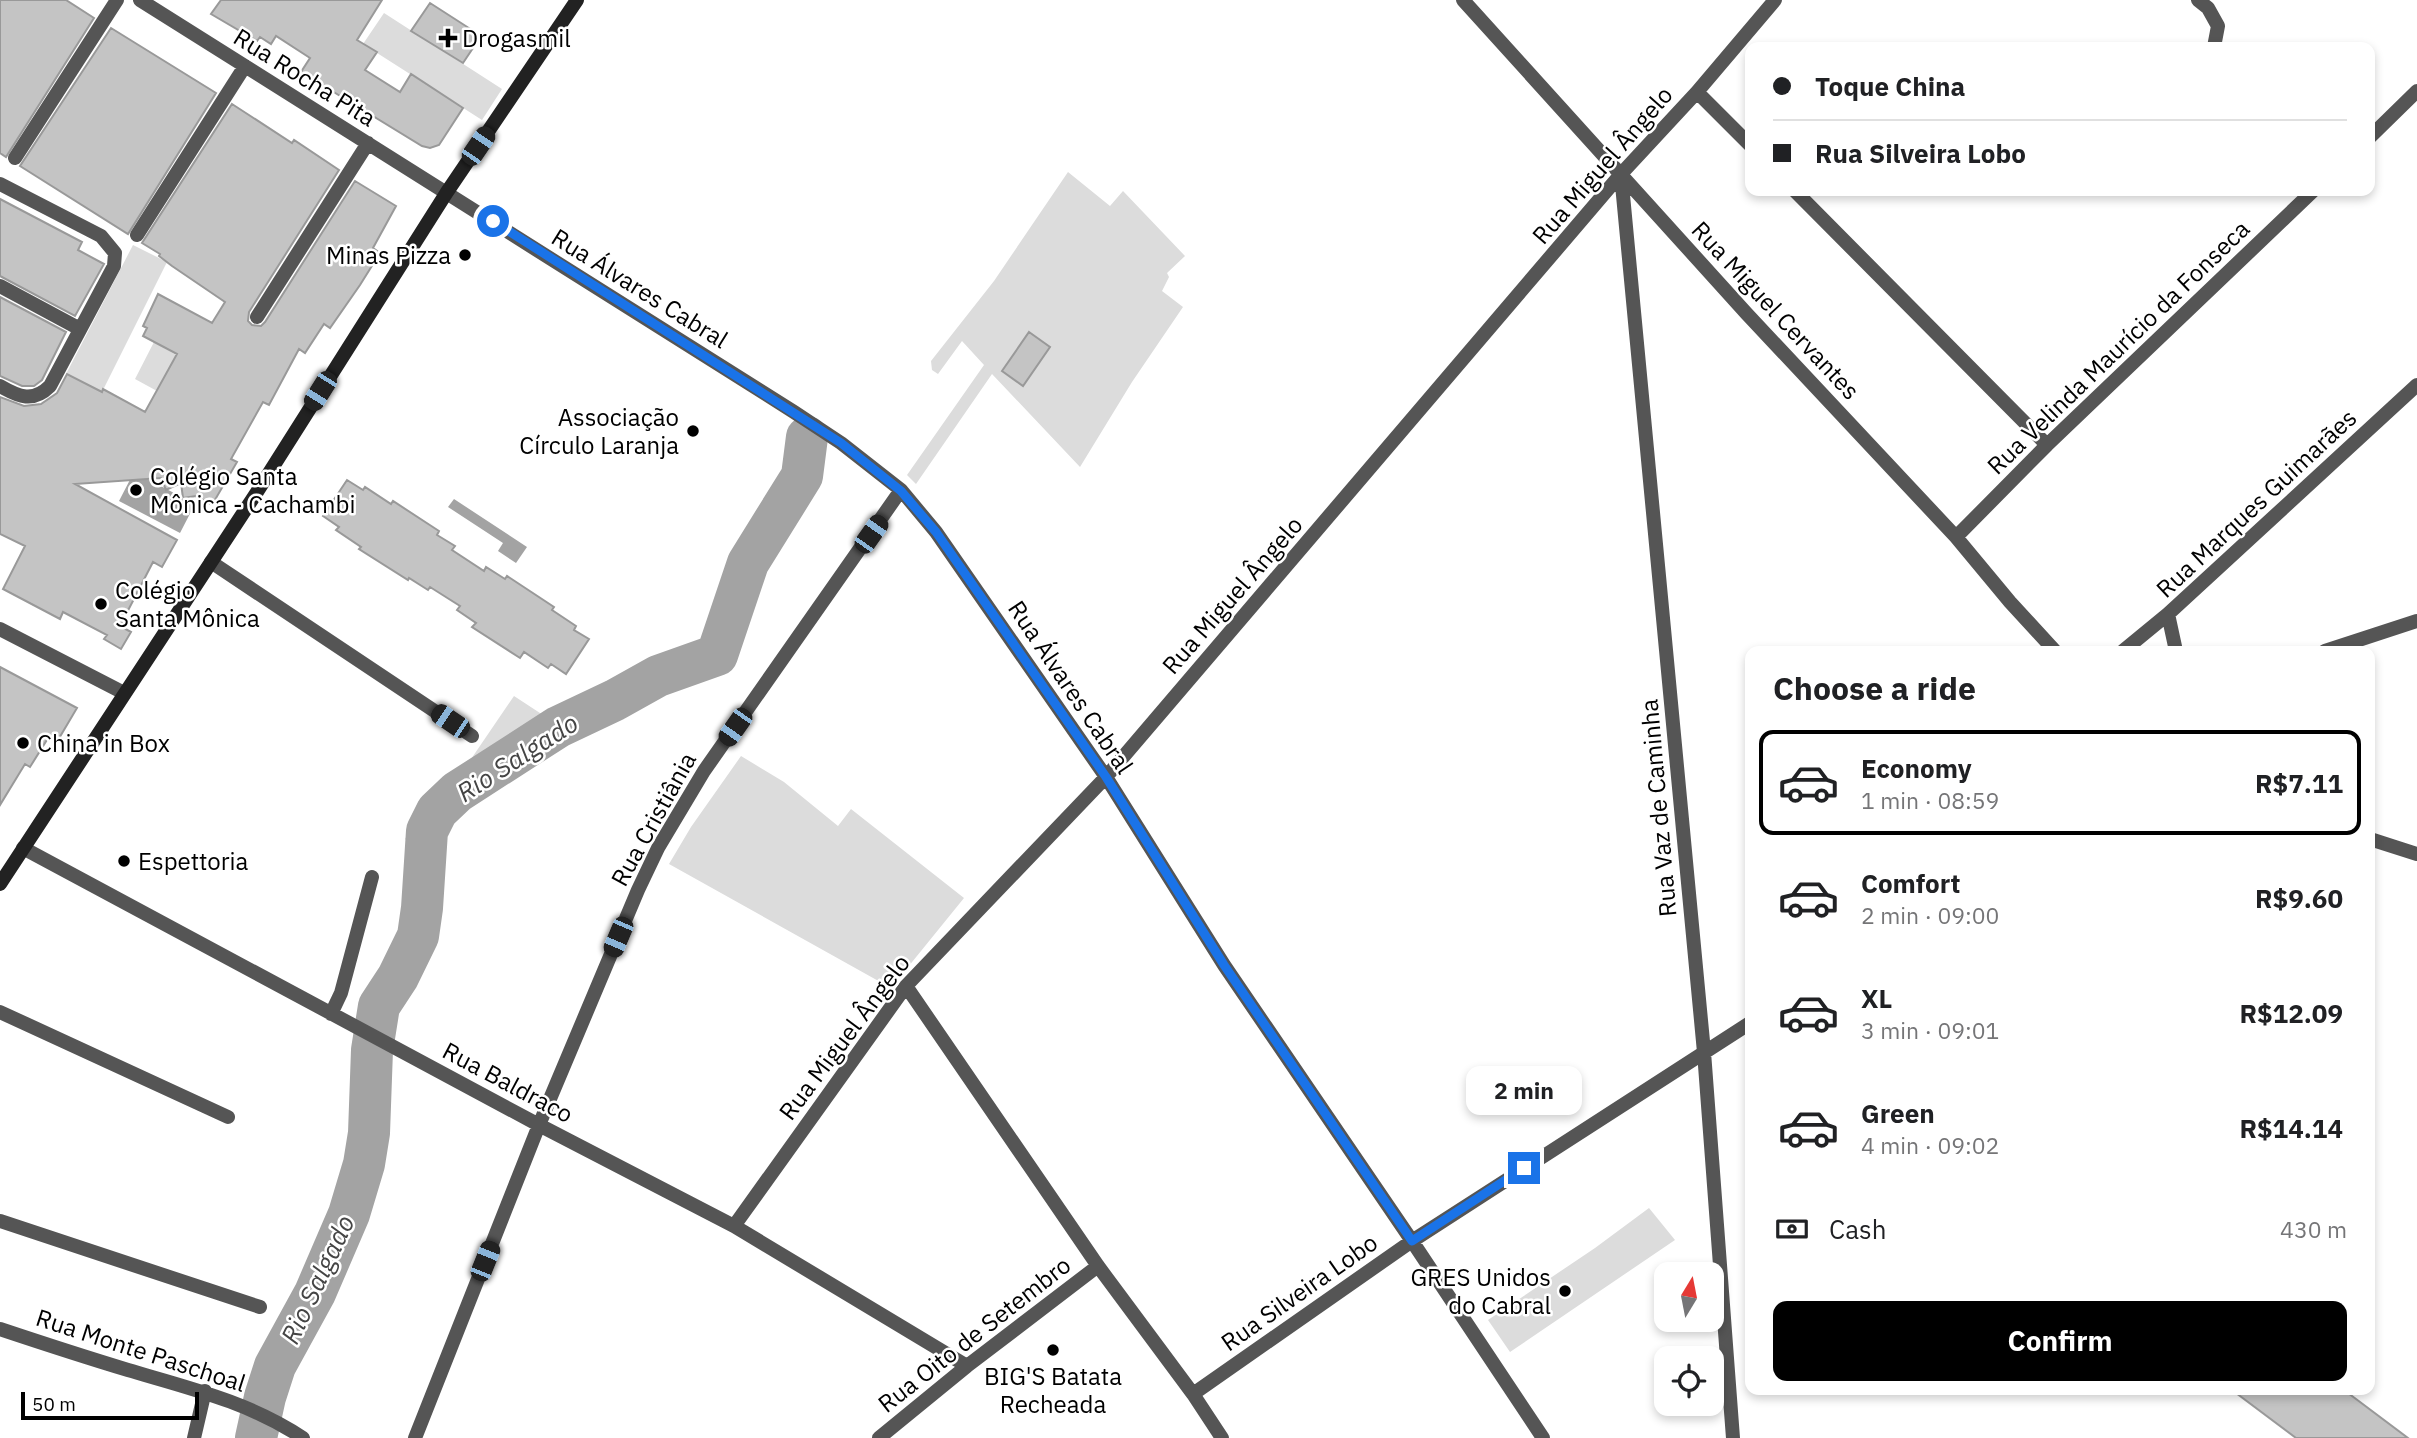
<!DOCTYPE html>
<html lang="en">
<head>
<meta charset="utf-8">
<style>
	:root { --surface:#fff; --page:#f6f6f6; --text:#202124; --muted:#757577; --line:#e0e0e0; --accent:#000 }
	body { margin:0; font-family:"IBM Plex Sans",sans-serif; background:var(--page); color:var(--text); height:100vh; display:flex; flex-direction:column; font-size:26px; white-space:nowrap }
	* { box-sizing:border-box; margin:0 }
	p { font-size:23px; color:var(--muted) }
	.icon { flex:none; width:38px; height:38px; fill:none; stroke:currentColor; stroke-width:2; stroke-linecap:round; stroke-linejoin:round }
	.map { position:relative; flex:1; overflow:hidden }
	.side { position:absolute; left:1745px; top:646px; width:630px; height:749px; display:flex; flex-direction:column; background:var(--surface); border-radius:14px; box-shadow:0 4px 10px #0003 }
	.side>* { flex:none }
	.guide { position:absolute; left:1745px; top:42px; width:630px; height:154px; border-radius:14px; box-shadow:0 4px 10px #0003; display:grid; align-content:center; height:154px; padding:0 28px; background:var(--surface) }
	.needle { width:46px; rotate:10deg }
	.tools { position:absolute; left:1654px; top:1262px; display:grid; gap:14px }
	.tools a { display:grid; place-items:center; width:70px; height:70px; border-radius:14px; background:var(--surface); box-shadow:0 4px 10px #0003; font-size:35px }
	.scale { position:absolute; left:21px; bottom:18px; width:178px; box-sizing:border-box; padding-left:7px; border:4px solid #000; border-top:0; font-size:19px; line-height:24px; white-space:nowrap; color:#000; -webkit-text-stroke:5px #fff; paint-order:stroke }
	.end { position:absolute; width:32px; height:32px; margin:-16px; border:9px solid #1a73e8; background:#fff; box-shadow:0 0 0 4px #fff }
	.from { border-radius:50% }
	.bubble { position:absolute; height:49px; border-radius:14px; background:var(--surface); box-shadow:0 4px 10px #0003; font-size:23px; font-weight:700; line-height:49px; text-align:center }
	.car { position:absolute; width:21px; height:42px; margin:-21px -10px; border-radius:9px; box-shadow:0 0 5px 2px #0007; background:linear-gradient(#222 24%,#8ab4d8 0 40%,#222 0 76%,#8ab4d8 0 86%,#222 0) }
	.guide b { display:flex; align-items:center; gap:24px; height:66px; font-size:26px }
	.guide b+b { border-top:2px solid var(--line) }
	.guide i { width:18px; height:18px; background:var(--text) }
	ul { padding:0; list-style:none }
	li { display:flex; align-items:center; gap:21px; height:105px; margin:0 14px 10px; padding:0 14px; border:4px solid transparent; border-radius:14px }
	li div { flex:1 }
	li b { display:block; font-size:26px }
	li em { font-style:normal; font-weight:700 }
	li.selected { border-color:var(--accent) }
	li>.icon { width:63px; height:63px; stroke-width:1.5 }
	h2 { padding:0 28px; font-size:32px; line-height:84px }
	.pay { display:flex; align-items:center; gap:18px; height:77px; padding:0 28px; font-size:26px }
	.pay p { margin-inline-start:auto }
	.button { display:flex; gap:14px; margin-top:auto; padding:14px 28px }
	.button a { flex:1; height:80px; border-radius:14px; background:var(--accent); color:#fff; font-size:28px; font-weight:700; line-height:80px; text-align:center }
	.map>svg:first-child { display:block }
</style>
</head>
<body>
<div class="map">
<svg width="2417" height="1438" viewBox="0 0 2417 1438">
	<rect width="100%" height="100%" fill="#fff"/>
	<path fill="#dcdcdc" d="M384 13 502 89 482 120 363 44Z
		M1068 172 1110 206 1123 191 1185 256 1167 273 1169 277 1162 291 1183 307 1132 382 1080 467 992 374 916 484 907 475 984 365 962 341 938 374 932 370 931 361 994 281Z
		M133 245 167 262 102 392 66 374Z
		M154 342 176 355 157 391 135 379Z
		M514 696 569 732 546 745 531 761 528 759 509 780 501 776C482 789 437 813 432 835 431 840 432 847 432 852L439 856 430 902 432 903 430 931 427 930 422 945 396 990 399 993 386 1020 374 1013 386 981H389L392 971H394L401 950 407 951 415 927 410 924 418 848 405 839 447 784 452 787Z
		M741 756 784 782 838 826 851 809 964 898 891 988 669 864 691 827Z
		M1649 1208 1675 1240 1510 1352 1488 1320 1595 1248Z"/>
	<path fill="#a3a3a3" d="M134 472 195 504 180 533 119 501Z
		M454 499 527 547 516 563 498 551 503 543 448 507Z"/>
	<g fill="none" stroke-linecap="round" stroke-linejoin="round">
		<path stroke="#a3a3a3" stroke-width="42" d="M256 1438 265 1397 275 1366 315 1293 349 1214 364 1164 369 1133 372 1050 379 1006 398 977 418 936 422 908 427 831 437 811 457 792 558 727 615 700 658 676 717 655 748 563 802 476 807 437"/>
	</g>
	<path fill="#c4c4c4" stroke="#999" stroke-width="2" d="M0 0H66L94 18 6 157 0 153Z
		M221 0H382L357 40 377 52 365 70 400 92 411 74 463 108 439 145 430 148 422 146 301 72 310 58 276 36 271 44 260 37 257 41 211 14Z
		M430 3 472 30 475 45 463 63 411 31Z
		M111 28 216 93 128 234 20 166Z
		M232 104 292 143 294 140 339 170 249 312 248 321 252 325 261 326 265 322 355 181 396 206 373 248 380 253 360 285 330 328 324 324 305 353 299 349 269 405 263 402 231 459 237 462 212 505 196 496 183 498 181 483 166 490 161 478 75 484 177 540 162 567 153 562 120 626 131 632 121 649 104 639 107 635 63 612 60 619 3 589 25 546 0 534V397L24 406 41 404 57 393 67 374 102 392 103 389 145 412 177 354 143 336 147 328 143 326 158 294 212 323 225 302 172 266 159 256 160 254 142 243Z
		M0 199 82 242 78 250 104 264 75 316 0 276Z
		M0 297 66 332 42 380 34 386H22L0 376Z
		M1029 332 1050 347 1023 386 1002 371Z
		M347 480 363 490 365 487 391 504 393 501 439 531 437 535 455 546 452 550 484 571 486 567 505 579 507 576 554 607 552 610 576 626 574 630 589 639 566 674 551 664 548 668 524 652 520 658 472 627 476 623 457 610 460 606 430 587 428 590 409 578 408 580 359 549 361 547 336 530 339 527 323 516Z
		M0 667 77 708 58 740 50 735 30 767 25 764 0 805Z
		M2232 1390H2344L2408 1438H2296Z"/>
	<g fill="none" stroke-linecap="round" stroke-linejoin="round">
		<path stroke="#555" stroke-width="14" d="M140 0 794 412 841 443 901 490 936 532 1106 777 1224 965 1412 1241 1543 1438
			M1463 0 1747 314 1956 537 2010 602 2055 651
			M2198 0 2208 8 2218 26 2214 47
			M1697 92 1750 145
			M2370 137 2417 91
			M15 158 117 0
			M1621 174 1704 1052 1733 1438
			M0 184 101 236 115 253 114 266 50 386C33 403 19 397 0 386
			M1795 191 2047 445
			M137 235 245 66
			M0 286 80 329
			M257 317 368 143
			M1956 537 2047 445 2313 191
			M211 562 472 736
			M2168 614 2176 651
			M0 629 124 693
			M2123 651 2168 614 2417 385
			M2325 651 2417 621
			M2370 839 2417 854
			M23 848 539 1125 734 1226 967 1366
			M906 986 1098 1266 1193 1394 1222 1438
			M0 1012 228 1117
			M331 1014 341 993 372 877
			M0 1221 260 1307
			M734 1226 906 986 1106 777 1621 174 1697 92 1775 0
			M0 1329C42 1343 85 1357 128 1370 189 1388 249 1402 303 1438
			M1193 1394 1412 1241 1750 1023
			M194 1438 205 1391
			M415 1438 539 1125 638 890 658 848 704 771 901 490
			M879 1438 967 1366 1098 1266"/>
		<path stroke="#222" stroke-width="14" d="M0 884 257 492 447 192 577 0"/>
	</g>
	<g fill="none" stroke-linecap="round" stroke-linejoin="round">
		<path stroke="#1a73e8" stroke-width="9" d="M493 221 841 443 901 491 936 532 1106 777 1224 965 1412 1241 1524 1168"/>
	</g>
	<g fill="#000" stroke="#fff" stroke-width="2.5">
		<path d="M444.5 27.5h7v7h7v7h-7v7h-7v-7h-7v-7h7z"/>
		<circle cx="465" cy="255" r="7"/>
		<circle cx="693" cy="431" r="7"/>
		<circle cx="136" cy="490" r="7"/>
		<circle cx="101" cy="604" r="7"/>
		<circle cx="23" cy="743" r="7"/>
		<circle cx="124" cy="861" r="7"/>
		<circle cx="1565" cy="1291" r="7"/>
		<circle cx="1053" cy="1350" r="7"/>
	</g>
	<g text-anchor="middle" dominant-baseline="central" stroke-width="5" stroke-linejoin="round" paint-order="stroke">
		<g font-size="24" fill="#000" stroke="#fff" text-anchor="start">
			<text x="462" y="38">Drogasmil</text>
			<text x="451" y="255" text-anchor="end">Minas Pizza</text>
			<text x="679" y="417" text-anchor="end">Associação<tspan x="679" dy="28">Círculo Laranja</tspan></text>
			<text x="150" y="476">Colégio Santa<tspan x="150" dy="28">Mônica - Cachambi</tspan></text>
			<text x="115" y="590">Colégio<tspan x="115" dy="28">Santa Mônica</tspan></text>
			<text x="37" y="743">China in Box</text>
			<text x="138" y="861">Espettoria</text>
			<text x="1551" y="1277" text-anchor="end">GRES Unidos<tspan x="1551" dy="28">do Cabral</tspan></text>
			<text x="1053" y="1376" text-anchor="middle">BIG'S Batata<tspan x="1053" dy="28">Recheada</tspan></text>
		</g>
		<g font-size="24" fill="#000" stroke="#fff">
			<text transform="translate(305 77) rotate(32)">Rua Rocha Pita</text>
			<text transform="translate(1602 165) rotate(-49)">Rua Miguel Ângelo</text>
			<text transform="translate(640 288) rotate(32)">Rua Álvares Cabral</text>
			<text transform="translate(1776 310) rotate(47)">Rua Miguel Cervantes</text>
			<text transform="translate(2118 347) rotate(-44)">Rua Velinda Maurício da Fonseca</text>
			<text transform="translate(2256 503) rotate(-43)">Rua Marques Guimarães</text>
			<text transform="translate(1232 595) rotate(-49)">Rua Miguel Ângelo</text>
			<text transform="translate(1071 687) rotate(56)">Rua Álvares Cabral</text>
			<text transform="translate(1658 808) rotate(-95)">Rua Vaz de Caminha</text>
			<text transform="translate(653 819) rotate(-61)">Rua Cristiânia</text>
			<text transform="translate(844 1037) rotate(-53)">Rua Miguel Ângelo</text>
			<text transform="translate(508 1082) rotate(28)">Rua Baldraco</text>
			<text transform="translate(1299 1292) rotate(-35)">Rua Silveira Lobo</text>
			<text transform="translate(974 1334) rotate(-38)">Rua Oito de Setembro</text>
			<text transform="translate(141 1350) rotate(18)">Rua Monte Paschoal</text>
		</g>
		<g font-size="26" font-style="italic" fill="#444" stroke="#fff">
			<text transform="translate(517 757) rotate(-33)">Rio Salgado</text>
			<text transform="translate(317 1279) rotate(-65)">Rio Salgado</text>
		</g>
	</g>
</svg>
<div class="tools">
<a><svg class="needle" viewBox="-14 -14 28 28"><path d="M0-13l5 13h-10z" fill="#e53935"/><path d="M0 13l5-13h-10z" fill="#757577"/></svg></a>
<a><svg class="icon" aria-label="locate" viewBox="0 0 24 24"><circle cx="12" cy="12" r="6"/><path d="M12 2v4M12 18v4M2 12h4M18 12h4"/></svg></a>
</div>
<div class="scale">50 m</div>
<i class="end from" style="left:493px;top:221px"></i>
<i class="end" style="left:1524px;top:1168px"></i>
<div class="bubble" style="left:1466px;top:1066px;width:116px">2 min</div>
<i class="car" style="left:478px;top:146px;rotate:34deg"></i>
<i class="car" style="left:320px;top:391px;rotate:212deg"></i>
<i class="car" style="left:871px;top:534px;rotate:35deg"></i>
<i class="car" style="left:450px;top:721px;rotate:304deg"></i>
<i class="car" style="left:735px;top:727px;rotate:215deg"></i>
<i class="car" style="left:618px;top:937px;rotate:203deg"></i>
<i class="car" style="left:485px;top:1261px;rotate:22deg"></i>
<div class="guide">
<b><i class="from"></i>Toque China</b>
<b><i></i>Rua Silveira Lobo</b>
</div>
<section class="side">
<h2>Choose a ride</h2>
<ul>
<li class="selected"><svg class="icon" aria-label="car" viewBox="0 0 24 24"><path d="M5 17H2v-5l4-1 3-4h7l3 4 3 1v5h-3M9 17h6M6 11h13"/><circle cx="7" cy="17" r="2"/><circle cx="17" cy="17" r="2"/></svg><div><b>Economy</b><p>1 min · 08:59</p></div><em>R$7.11</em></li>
<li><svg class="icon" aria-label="car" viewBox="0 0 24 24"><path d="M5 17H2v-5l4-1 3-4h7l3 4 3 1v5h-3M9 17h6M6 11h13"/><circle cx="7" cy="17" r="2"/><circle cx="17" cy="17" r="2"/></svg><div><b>Comfort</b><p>2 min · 09:00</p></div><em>R$9.60</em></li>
<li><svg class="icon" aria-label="car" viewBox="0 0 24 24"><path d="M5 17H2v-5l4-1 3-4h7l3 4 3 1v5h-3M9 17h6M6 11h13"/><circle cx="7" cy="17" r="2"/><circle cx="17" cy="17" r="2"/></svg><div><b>XL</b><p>3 min · 09:01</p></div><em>R$12.09</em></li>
<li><svg class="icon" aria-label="car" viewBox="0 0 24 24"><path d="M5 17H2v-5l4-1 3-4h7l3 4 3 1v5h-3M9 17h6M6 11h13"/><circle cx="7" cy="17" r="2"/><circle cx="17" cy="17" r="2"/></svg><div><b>Green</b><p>4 min · 09:02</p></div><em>R$14.14</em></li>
</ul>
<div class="pay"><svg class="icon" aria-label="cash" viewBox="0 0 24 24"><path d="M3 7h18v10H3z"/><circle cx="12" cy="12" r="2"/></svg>Cash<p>430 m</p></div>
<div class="button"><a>Confirm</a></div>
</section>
</div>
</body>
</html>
